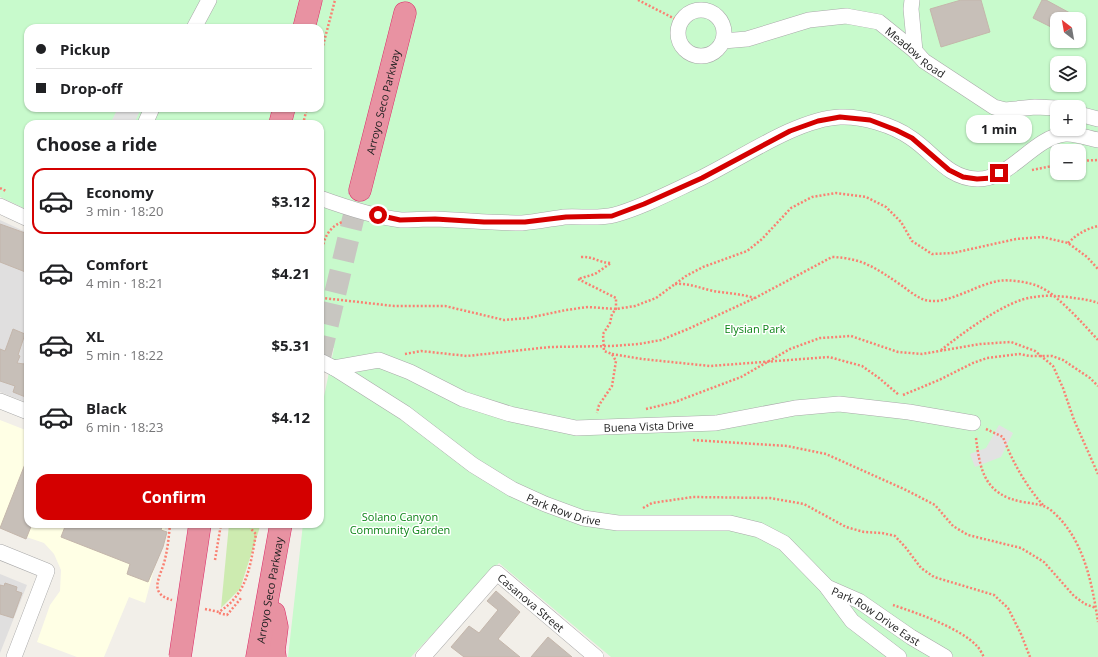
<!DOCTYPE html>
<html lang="en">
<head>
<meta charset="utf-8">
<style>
	:root { --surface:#fff; --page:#f6f6f6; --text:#202124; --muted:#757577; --line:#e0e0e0; --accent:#d40000 }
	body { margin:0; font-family:"Open Sans",sans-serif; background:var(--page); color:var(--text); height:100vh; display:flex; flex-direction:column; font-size:15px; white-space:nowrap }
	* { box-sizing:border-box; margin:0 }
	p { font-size:13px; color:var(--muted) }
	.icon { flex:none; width:22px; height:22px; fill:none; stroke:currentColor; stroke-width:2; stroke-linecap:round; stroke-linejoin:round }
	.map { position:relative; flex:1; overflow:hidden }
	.details { position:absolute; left:24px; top:120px; width:300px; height:408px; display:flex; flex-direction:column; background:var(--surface); border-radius:12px; box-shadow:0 1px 3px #0004 }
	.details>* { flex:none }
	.top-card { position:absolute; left:24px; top:24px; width:300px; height:88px; border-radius:12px; box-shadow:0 1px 3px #0004; display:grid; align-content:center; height:88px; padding:0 12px; background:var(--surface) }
	.needle { width:26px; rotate:329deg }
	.tools { position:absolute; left:1050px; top:12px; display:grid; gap:8px }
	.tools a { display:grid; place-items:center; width:36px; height:36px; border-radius:8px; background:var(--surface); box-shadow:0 1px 3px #0004; font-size:20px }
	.end { position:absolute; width:18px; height:18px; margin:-9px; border:5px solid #d40000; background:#fff; box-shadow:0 0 0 2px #fff }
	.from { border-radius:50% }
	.bubble { position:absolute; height:28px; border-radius:12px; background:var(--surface); box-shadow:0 1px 3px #0004; font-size:13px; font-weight:700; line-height:28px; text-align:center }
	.top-card b { display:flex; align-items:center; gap:14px; height:38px; font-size:15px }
	.top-card b+b { border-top:1px solid var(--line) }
	.top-card i { width:10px; height:10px; background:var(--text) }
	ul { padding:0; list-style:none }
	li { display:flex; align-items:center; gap:12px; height:66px; margin:0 8px 6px; padding:0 4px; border:2px solid transparent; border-radius:12px }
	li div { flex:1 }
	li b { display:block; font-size:15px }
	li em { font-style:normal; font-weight:700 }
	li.selected { border-color:var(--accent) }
	li>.icon { width:36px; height:36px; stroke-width:1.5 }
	h2 { padding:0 12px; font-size:18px; line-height:48px }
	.cta { display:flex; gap:8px; margin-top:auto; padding:8px 12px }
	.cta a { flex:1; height:46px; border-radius:12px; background:var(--accent); color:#fff; font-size:16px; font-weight:700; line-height:46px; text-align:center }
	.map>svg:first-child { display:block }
</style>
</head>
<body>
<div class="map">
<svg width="1098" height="657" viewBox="0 0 1098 657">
	<rect width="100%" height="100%" fill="#f2efe9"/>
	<path fill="#e0dfdf" d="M0 220 28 233V403L0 392Z
		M0 574 27 585 0 653Z"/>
	<path fill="#ffffe5" d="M0 420 28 431V524H166L145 603 129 597 104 657H77L37 642 50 605 60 591 61 570 54 554 44 543 0 528Z"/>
	<path fill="#cdebb0" d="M229 524H260L259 530 240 589 221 608Z"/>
	<path fill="#c8facc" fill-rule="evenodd" d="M0 0H1098V657H611L499 563 411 657H288L303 524H320V416L334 348 320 343V124H28V210L0 197ZM1057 19H1079V41H1057ZM28 28H320V108H28ZM1057 63H1079V85H1057ZM1057 107H1079V129H1057ZM1057 151H1079V173H1057Z"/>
	<path fill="#e2e2e2" d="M118 108H141L134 124H110Z
		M999 425 1013 433 1001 457 975 467 970 454 986 448Z"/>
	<path fill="#c7bfb8" stroke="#c4b6ab" d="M961 0H981L990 32 941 47 930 9Z
		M1042 0H1046L1081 19H1057V30L1033 18Z
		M0 224 28 234V273L0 262Z
		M13 329 25 334 18 355 20 356 17 363 24 364 28 355V398L13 392 15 386 0 381V349L5 351Z
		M27 459 28 524H32L26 539 0 528Z
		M66 524H163L161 530 167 532 163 547 148 582 127 574 130 564 61 537Z
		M5 583 17 587 16 591 22 593 13 618 0 614V585L4 586Z
		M496 591 520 612 498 639 520 657H464L451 647 469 626 479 633 498 610 487 601Z
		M548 637 572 657H531Z"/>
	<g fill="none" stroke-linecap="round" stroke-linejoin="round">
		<path stroke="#c8c6c1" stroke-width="22" stroke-dasharray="22 11" stroke-linecap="butt" d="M320 357 360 190"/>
		<defs>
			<g id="minor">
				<path d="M912 0 911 9 915 51"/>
				<circle cx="701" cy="33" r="23"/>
				<path d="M194 28 209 0"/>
				<path id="s1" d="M723 41 747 39 809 20 846 16 879 22 915 51 924 61 994 107 1005 110 1035 107 1057 108"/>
				<path d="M1079 114 1098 119"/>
				<path d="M145 124 152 108"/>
				<path d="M320 198C345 207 375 217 401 220 412 220 423 219 434 219 464 220 493 223 522 223 536 222 550 219 564 217 580 216 599 219 614 215 643 207 671 192 699 179 739 160 796 119 840 117 862 116 893 125 911 138 934 153 947 178 977 179 1011 180 1032 138 1065 134 1075 133 1088 138 1098 140"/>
				<path d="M0 206 28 219"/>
				<path id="s2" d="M320 361 334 368 405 413 473 465 512 489 545 504 583 518 618 523H730L759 530 784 543 826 586 852 621 899 657"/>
				<path id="s3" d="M334 368 379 360 410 372 463 399 510 414 576 428 716 423 795 408 839 404 909 412 973 423"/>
				<path d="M0 401 28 412"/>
				<path d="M0 552 47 571 14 657"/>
				<path id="s4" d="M827 587 859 601 911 637 945 657"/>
				<path id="s5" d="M423 657 497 573 596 657"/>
			</g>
			<g id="highway">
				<path d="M304 28 311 0"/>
				<path d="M280 124 284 108"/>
				<path id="s6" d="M360 190 405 13"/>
				<path d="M274 613 277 627 274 650 275 657"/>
				<path id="s7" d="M257 657 281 524"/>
			</g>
		</defs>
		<use href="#minor" stroke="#a9a9a9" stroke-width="16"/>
		<use href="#highway" stroke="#dc2a67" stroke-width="23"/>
		<path stroke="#fa8072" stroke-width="2.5" stroke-dasharray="2 2" stroke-linecap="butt" d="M638 0 681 22
			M320 57 335 0
			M303 124 307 108
			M1079 161 1098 160
			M1032 170 1057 165
			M0 188 6 191
			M1068 243C1077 234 1086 229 1098 226
			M581 257C593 256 599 263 611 263L595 274 578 279 616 298V309L612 314 610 323 603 334 604 351 612 354 616 361 612 386 599 405 597 413
			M320 260C323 243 325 229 342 222
			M675 284C689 283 700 288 713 291 727 293 741 294 755 298
			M320 293 323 298 394 306H445L504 320 528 318 566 310 588 307 616 309 635 306 656 298 686 276 703 267 747 251 762 239 791 208 812 197 836 193 866 197 886 207 901 222 912 241 932 254 953 253 1016 239 1042 237 1068 243 1087 257 1098 269
			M941 350C963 333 1006 300 1034 297 1045 295 1056 296 1068 297 1078 299 1088 299 1098 303
			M405 354 421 351 467 356 550 347 612 346 639 344 661 340 688 329 755 298 832 257C863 258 877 269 901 285 908 290 916 297 925 300 939 304 956 296 969 291 978 287 988 283 998 281 1008 279 1030 282 1040 287 1058 295 1084 325 1098 340
			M612 354 642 359 710 366 829 357 862 366 879 378 899 395
			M903 395 939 380 973 363 987 358 1019 354 1030 356H1052L1063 360 1090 378 1098 386
			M646 409 675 402 741 377 790 349 820 338 851 336 898 352 922 354 980 344 1011 342 1035 351 1053 366 1063 388 1074 420 1098 474
			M986 429 1003 437C1012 461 1026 486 1043 505
			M976 438C980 471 985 495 1023 502 1034 504 1044 504 1052 511 1084 539 1092 583 1098 622
			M693 440 787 446 826 454 906 490 935 505 953 526 968 535 1021 548 1044 562 1074 596 1085 604 1096 608
			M643 508 652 503 693 497 770 498 804 504 846 527 864 532 882 533 895 536 906 548 921 568 934 577 994 595 1008 608 1021 634 1030 657
			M170 524C169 535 168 547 165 559 162 575 146 593 172 600
			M893 605C917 613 960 628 977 646 980 649 982 654 984 657
			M205 609 219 612C248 593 250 566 256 534L252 530 249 524
			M219 613 227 615 242 597"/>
		<use href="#minor" stroke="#fff" stroke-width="15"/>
		<use href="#highway" stroke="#e892a2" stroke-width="22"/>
		<defs>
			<path id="highway-bridge" d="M180 657 200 524"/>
		</defs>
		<use href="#highway-bridge" stroke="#dc2a67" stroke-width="23" stroke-linecap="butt"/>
		<path stroke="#fa8072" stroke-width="2.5" stroke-dasharray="2 2" stroke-linecap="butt" d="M215 560 221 524"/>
		<use href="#highway-bridge" stroke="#e892a2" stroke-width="22"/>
	</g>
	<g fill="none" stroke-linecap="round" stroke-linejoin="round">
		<path stroke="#d40000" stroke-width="5" d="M378 215 400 220 435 219 484 222H525L566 217 612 216 644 204 702 178 790 131 818 121 840 117 870 120 896 130 912 138 949 170 963 177 977 179 992 178 999 173"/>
	</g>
	<g text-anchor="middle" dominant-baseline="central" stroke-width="3" stroke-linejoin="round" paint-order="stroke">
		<g font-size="11" fill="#222" stroke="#fff">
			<text stroke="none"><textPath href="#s1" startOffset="207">Meadow Road</textPath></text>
			<text stroke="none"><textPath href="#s6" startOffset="91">Arroyo Seco Parkway</textPath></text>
			<text stroke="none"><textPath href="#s3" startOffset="328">Buena Vista Drive</textPath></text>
			<text stroke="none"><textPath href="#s2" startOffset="287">Park Row Drive</textPath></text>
			<text stroke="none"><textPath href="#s7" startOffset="68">Arroyo Seco Parkway</textPath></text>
			<text stroke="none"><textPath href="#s5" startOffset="157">Casanova Street</textPath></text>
			<text stroke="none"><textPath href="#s4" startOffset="57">Park Row Drive East</textPath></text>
		</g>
		<g font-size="11" fill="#0c8416" stroke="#fff">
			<text x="755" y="328">Elysian Park</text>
			<text x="400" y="516">Solano Canyon<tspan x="400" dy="13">Community Garden</tspan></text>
		</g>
	</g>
</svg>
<div class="tools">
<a><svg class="needle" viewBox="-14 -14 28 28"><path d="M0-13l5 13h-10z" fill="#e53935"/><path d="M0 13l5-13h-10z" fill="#757577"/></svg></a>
<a><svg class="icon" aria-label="layers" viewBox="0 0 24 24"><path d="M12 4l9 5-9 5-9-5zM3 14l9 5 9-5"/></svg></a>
<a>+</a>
<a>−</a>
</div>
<i class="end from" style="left:378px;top:215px"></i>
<i class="end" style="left:999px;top:173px"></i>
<div class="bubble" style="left:966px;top:115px;width:66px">1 min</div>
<div class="top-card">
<b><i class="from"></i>Pickup</b>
<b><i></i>Drop-off</b>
</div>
<section class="details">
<h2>Choose a ride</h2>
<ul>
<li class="selected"><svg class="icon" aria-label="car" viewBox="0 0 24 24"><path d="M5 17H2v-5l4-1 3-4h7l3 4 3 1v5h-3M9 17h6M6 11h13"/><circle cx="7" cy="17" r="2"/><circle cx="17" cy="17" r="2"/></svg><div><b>Economy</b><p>3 min · 18:20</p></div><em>$3.12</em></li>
<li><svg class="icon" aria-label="car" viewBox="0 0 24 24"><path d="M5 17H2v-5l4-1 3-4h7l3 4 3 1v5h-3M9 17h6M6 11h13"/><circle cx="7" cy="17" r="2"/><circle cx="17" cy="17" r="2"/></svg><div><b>Comfort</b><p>4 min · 18:21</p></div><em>$4.21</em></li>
<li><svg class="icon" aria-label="car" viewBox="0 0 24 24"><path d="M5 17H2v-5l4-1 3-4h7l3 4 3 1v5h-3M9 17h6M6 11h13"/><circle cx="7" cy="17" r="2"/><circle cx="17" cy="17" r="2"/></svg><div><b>XL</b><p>5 min · 18:22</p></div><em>$5.31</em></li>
<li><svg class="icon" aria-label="car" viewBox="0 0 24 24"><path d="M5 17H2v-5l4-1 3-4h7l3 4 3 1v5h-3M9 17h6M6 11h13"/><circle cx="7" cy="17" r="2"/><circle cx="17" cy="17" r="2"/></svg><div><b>Black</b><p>6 min · 18:23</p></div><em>$4.12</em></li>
</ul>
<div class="cta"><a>Confirm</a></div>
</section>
</div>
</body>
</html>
